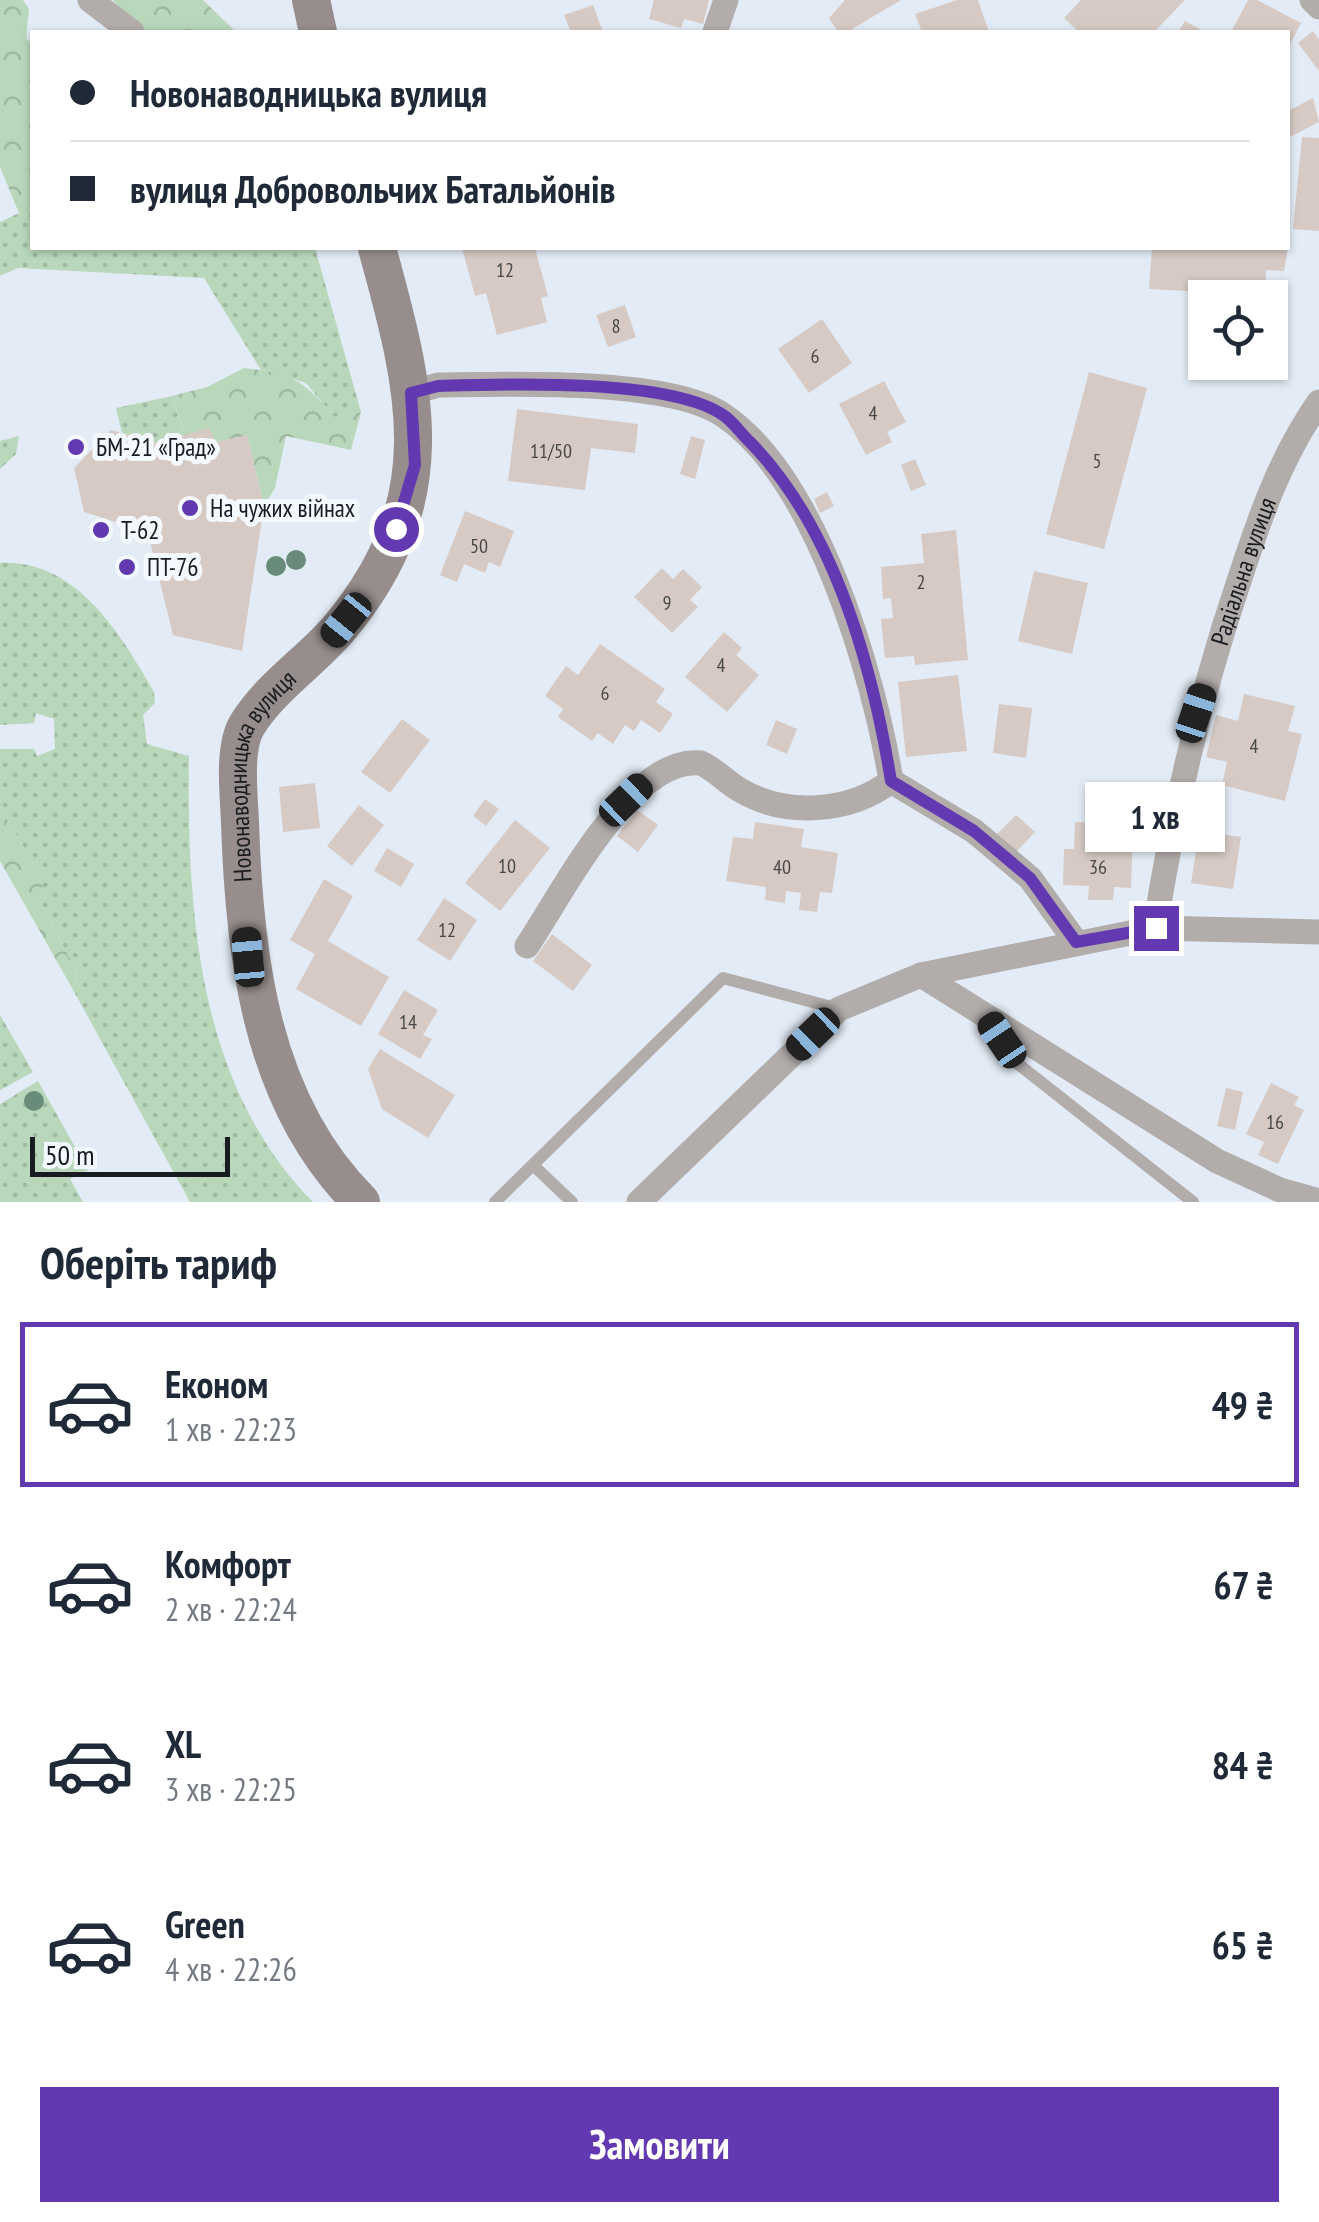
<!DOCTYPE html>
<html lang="uk">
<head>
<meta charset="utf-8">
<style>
	:root { --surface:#fff; --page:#f6f6f7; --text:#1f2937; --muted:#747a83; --line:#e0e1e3; --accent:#6239b1 }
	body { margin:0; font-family:"PT Sans Narrow",sans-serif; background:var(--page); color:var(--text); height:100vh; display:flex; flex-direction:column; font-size:38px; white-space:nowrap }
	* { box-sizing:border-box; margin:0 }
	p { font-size:32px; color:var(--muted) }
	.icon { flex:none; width:55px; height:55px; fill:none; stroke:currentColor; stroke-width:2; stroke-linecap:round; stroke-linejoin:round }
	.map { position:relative; height:1202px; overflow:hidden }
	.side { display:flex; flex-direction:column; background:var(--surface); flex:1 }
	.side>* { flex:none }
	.guide { position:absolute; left:30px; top:30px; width:1260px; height:220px; border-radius:0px; box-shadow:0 2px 8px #0004; display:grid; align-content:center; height:220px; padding:0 40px; background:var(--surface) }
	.controls { position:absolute; left:1188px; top:280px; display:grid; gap:20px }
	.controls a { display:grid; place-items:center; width:100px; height:100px; border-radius:0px; background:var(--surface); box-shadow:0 2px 8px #0004; font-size:50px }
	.scale { position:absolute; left:30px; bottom:25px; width:200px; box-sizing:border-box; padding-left:10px; border:5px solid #181b1f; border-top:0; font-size:28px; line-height:35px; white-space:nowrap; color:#181b1f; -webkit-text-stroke:8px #f3f9ff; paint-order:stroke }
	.end { position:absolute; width:45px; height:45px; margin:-22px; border:12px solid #6239b1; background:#fff; box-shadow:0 0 0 5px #fff }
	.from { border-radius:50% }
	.bubble { position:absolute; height:70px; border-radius:0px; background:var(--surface); box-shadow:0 2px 8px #0004; font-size:32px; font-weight:600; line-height:70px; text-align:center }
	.car { position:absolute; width:30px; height:60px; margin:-30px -15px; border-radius:12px; box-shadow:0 0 8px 2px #0007; background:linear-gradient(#222 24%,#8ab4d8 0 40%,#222 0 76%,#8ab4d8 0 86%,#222 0) }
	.guide b { display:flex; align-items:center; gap:35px; height:95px; font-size:38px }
	.guide b+b { border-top:2px solid var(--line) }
	.guide i { width:25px; height:25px; background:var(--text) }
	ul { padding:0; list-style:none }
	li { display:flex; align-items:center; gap:30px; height:165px; margin:0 20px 15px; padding:0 20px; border:5px solid transparent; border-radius:0px }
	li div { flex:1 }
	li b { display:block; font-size:38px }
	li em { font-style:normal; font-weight:600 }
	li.on { border-color:var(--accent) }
	li>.icon { width:90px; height:90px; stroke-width:1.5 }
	h2 { padding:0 40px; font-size:45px; line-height:120px }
	.primary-button { display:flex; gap:20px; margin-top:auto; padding:20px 40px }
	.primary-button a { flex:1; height:115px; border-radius:0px; background:var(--accent); color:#fff; font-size:40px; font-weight:600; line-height:115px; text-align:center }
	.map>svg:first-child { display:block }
</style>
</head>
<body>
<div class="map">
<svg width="1319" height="1202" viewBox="0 0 1319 1202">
	<defs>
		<pattern id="grass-dots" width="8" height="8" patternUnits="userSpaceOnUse" patternTransform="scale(2.5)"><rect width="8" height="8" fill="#b9d8bb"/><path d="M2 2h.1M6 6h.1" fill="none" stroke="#9eb9a0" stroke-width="1.8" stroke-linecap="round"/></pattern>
		<pattern id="forest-crowns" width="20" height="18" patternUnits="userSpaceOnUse" patternTransform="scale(2.5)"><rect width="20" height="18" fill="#b9d8bb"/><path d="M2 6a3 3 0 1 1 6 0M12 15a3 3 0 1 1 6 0" fill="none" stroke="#9eb9a0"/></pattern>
	</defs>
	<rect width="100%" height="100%" fill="#e3ecf6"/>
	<path fill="url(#grass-dots)" d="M19 213 32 218V248H315L361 412 334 417 306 383 261 370 204 278 18 268 0 276V222Z
		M172 396 185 435 156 443 122 433 116 408Z
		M19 436 16 454 0 469V441Z
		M0 563C76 559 120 633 154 692L155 703 143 715 147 744 189 756C187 911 197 1085 313 1202H190L72 988 78 974 42 905V879L0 807V749H34L37 756 55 749 54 719 36 713 34 723 0 725Z
		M0 1015 33 1072 0 1090Z
		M38 1081 88 1170 70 1179 83 1202H0V1104Z"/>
	<path fill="url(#forest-crowns)" d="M0 0H23L29 9 26 38 32 44V218L19 213 0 167Z
		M113 0H203L236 32H141Z
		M244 368C292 374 304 380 334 417L361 412 351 450 286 436 275 488 264 506 247 436 216 442 185 435 172 396 207 387Z
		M0 807 42 879V905L78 974 72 988 0 861Z"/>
	<path fill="#d7cac4" d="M654 0H709L703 24 684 19 681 28 649 19Z
		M845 0H901L847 32H838L829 18Z
		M957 0H978L989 32H922L915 14Z
		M1081 0H1185L1154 32H1079L1064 18Z
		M1248 0H1257L1301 23 1288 48V32H1231Z
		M593 5 603 32H571L564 15Z
		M1185 21 1205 32H1178Z
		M1313 31 1319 40V71L1298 43Z
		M1313 98 1319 122 1288 138V111Z
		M1302 137 1319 138V231L1293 229Z
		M462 248H535L548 296 541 298 547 322 497 335 486 293 475 296Z
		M1152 248H1288L1284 271 1266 270 1265 295 1149 289Z
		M625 305 636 337 608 347 596 315Z
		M822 319 852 363 809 393 778 349Z
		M1089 372 1147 388 1104 549 1046 534Z
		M884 381 906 422 887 432 892 442 866 455 839 404Z
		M517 409 638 424 635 453 591 448 585 490 508 481Z
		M209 428 216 442 247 435 264 506 242 651 173 635 148 533 126 539 122 524 84 512 74 468 111 430 156 443Z
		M691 436 705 440 695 479 680 474Z
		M915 459 926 485 911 491 901 465Z
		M827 492 834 506 820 513 814 499Z
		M465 511 514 531 500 567 489 562 485 573 464 564 457 582 440 575Z
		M956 530 968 660 915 665 914 656 885 658 881 619 893 618 891 598 883 599 881 567 924 563 921 534Z
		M662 568 673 579 683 569 702 587 690 600 698 607 672 633 634 597Z
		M1034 571 1088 583 1072 654 1018 641Z
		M724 632 742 648 736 655 759 675 727 712 685 677Z
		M600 644 665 689 656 702 673 714 660 733 641 720 634 731 625 725 613 744 598 733 592 741 558 717 563 709 545 696 566 666 578 675Z
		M958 675 967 751 906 757 898 682Z
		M1244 694 1295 706 1288 731 1302 734 1285 801 1222 785 1227 762 1206 757 1216 715 1238 721Z
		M999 704 1032 708 1026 758 993 753Z
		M402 719 430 740 390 793 361 772Z
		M776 720 797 729 787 754 766 745Z
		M315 783 320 828 283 832 279 787Z
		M485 799 499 809 486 826 473 816Z
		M359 805 384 825 352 866 327 846Z
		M637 810 658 825 638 852 617 836Z
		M1016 815 1035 832 1016 852 997 834Z
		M515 820 550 848 500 911 465 883Z
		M755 822 804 829 801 847 838 853 832 893 820 892 817 912 799 910 801 893 786 891 785 903 765 900 766 887 726 881 733 837 753 839Z
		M1075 822 1133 824 1131 888 1114 887 1113 900H1088L1089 886 1063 885 1064 849H1074Z
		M1199 831 1241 837 1233 889 1191 883Z
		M387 848 414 864 401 887 374 871Z
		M324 879 353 896 328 941 389 977 361 1026 296 989 315 954 290 940Z
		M444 898 477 920 450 961 417 940Z
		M552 934 592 965 573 991 533 961Z
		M404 990 438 1010 423 1035 432 1039 420 1059 378 1034Z
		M380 1049 455 1095 428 1138 382 1109 368 1069Z
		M1271 1083 1299 1097 1294 1105 1304 1110 1278 1164 1258 1155 1264 1142 1246 1134Z
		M1226 1088 1243 1092 1235 1130 1217 1126Z"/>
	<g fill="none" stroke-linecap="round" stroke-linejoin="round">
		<path stroke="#b2acab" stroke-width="12" d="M993 1027 1018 1064 1193 1202
			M533 1165 572 1202
			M495 1202 723 978 839 1009"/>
		<g stroke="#b2acab" stroke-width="25">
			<path d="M90 0 132 32"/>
			<path d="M1312 0 1319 7"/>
			<path d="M715 32 726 0"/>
			<path d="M411 393 438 385C507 384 668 378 723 415 816 477 874 675 891 781L974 831 1030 878 1076 942"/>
			<path id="s1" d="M1155 928C1174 808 1200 696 1239 581 1260 517 1280 458 1319 402"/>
			<path d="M527 946C562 894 631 755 701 763 716 770 726 782 740 790 785 817 850 813 891 781"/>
			<path d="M921 975 1217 1161 1280 1190 1319 1201"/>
			<path d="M639 1202 839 1009 921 975 1155 928 1319 932"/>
		</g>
		<g stroke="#968d8c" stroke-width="38">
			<path d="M311 0 318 32"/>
			<path id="s2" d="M361 1202C261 1103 244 956 240 822 239 796 233 748 247 725 270 687 313 660 341 626 445 499 417 393 377 248"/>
		</g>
	</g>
	<g fill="#688c79">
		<circle cx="296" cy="560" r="10"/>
		<circle cx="276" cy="566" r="10"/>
		<circle cx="34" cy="1101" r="10"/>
	</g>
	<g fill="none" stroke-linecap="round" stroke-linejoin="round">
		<path stroke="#6239b1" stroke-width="12" d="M396 529 415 465 411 393 438 386C506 384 669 378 723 415 733 421 741 434 750 442 834 528 872 664 891 781L974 831 1030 878 1076 942 1156 928"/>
	</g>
	<g fill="#6239b1" stroke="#f3f9ff" stroke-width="4">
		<circle cx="76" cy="447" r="10"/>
		<circle cx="190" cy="508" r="10"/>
		<circle cx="101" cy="530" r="10"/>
		<circle cx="127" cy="567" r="10"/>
	</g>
	<g text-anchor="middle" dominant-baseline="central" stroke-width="10" stroke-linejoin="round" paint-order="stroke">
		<g font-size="20" fill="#484748">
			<text x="505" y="270">12</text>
			<text x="616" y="326">8</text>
			<text x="815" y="356">6</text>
			<text x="873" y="413">4</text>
			<text x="551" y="451">11/50</text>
			<text x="1097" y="461">5</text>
			<text x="479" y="546">50</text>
			<text x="921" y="582">2</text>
			<text x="667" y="603">9</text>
			<text x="721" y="665">4</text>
			<text x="605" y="693">6</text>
			<text x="1254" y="746">4</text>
			<text x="507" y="866">10</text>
			<text x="782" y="867">40</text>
			<text x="1098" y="867">36</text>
			<text x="447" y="930">12</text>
			<text x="408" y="1022">14</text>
			<text x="1275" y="1122">16</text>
		</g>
		<g font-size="25" fill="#181b1f" stroke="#f3f9ff" text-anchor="start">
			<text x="96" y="447">БМ-21 «Град»</text>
			<text x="210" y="508">На чужих війнах</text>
			<text x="121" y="530">Т-62</text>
			<text x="147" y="567">ПТ-76</text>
		</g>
		<g font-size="25" fill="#181b1f" stroke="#f3f9ff">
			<text stroke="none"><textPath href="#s1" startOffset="368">Радіальна вулиця</textPath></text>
			<text stroke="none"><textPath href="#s2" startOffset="462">Новонаводницька вулиця</textPath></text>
		</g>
	</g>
</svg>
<div class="controls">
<a><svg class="icon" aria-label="locate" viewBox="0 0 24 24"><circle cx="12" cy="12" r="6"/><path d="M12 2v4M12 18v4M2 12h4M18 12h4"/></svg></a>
</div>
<div class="scale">50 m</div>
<i class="end from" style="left:396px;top:529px"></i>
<i class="end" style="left:1156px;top:928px"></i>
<div class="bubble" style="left:1085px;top:782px;width:140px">1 хв</div>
<i class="car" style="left:346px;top:620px;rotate:219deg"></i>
<i class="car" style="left:1196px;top:713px;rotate:18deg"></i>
<i class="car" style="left:626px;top:800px;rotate:46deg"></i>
<i class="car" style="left:248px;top:957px;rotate:355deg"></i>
<i class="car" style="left:813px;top:1034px;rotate:226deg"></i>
<i class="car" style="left:1002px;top:1040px;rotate:326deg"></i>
<div class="guide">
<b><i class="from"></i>Новонаводницька вулиця</b>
<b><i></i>вулиця Добровольчих Батальйонів</b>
</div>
</div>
<section class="side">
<h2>Оберіть тариф</h2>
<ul>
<li class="on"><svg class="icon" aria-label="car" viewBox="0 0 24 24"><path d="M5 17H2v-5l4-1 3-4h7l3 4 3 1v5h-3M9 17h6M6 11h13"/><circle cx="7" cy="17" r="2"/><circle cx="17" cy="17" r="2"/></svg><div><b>Економ</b><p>1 хв · 22:23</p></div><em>49 ₴</em></li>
<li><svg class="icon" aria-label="car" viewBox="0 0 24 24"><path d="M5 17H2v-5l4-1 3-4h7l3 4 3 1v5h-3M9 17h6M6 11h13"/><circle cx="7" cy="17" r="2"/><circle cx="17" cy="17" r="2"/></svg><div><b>Комфорт</b><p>2 хв · 22:24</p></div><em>67 ₴</em></li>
<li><svg class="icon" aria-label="car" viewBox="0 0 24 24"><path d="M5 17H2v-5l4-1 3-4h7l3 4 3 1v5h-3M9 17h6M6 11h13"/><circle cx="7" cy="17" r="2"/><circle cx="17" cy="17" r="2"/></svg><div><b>XL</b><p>3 хв · 22:25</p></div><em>84 ₴</em></li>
<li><svg class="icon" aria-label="car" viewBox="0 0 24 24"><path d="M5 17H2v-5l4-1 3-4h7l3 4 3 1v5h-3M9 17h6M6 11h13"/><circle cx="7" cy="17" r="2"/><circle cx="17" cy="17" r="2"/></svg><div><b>Green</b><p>4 хв · 22:26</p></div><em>65 ₴</em></li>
</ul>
<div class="primary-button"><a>Замовити</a></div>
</section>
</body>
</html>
